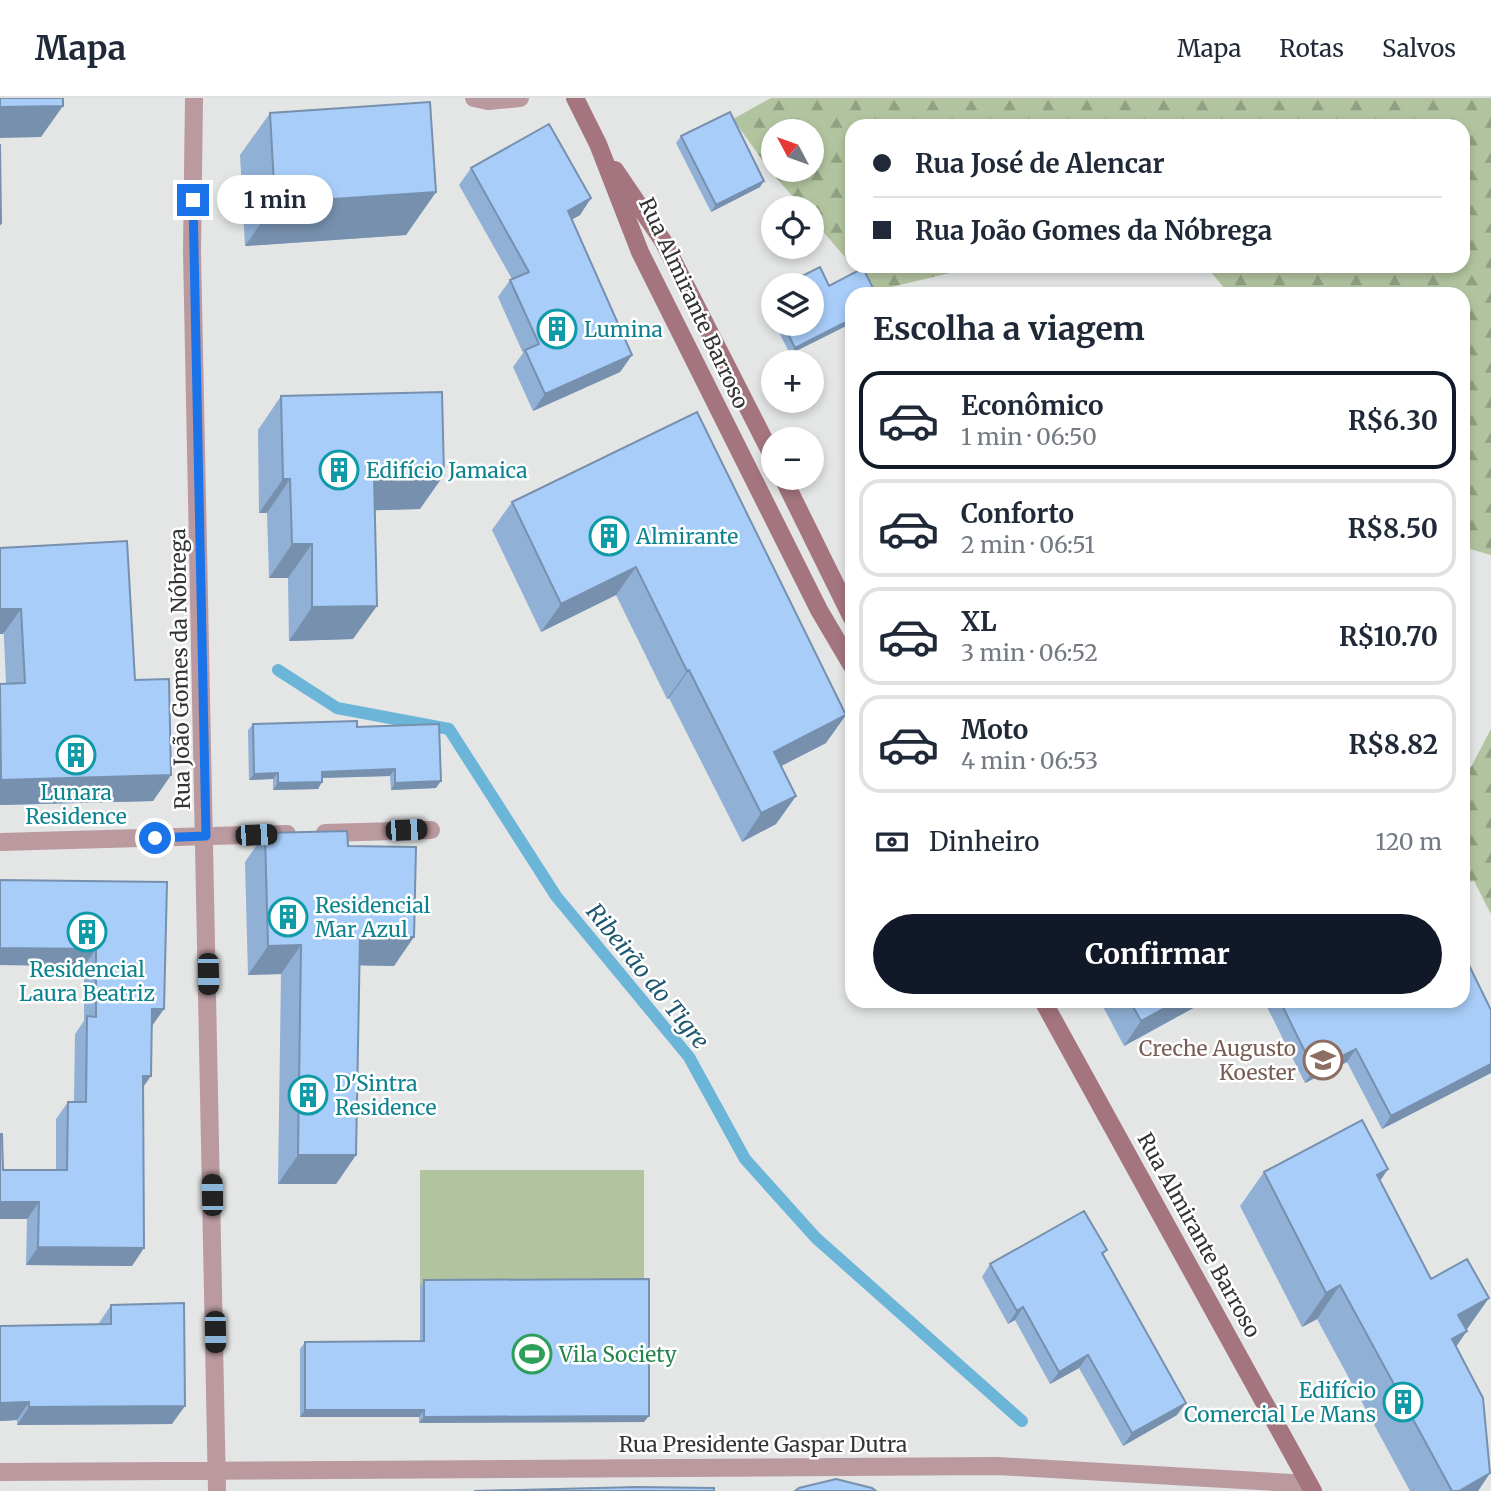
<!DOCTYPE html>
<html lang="pt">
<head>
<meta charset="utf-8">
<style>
	:root { --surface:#fff; --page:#f2f2f3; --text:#1f2937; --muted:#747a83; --line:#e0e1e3; --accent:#111827 }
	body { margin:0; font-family:Merriweather,serif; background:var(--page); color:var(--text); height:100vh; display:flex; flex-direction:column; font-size:26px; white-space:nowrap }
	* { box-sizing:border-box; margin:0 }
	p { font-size:23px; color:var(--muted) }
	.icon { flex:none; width:38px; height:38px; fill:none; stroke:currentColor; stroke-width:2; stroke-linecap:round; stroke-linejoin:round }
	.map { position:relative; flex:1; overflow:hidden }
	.side { position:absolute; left:845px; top:189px; width:625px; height:721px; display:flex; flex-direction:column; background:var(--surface); border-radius:21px; box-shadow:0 4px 10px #0003 }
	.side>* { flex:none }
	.hud { position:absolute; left:845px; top:21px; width:625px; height:154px; border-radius:21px; box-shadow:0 4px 10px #0003; display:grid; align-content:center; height:154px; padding:0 28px; background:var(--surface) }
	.needle { width:46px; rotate:311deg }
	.controls { position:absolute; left:761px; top:21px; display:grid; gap:14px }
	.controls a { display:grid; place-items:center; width:63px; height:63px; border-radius:50%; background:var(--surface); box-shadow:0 4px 10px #0003; font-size:35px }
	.end { position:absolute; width:32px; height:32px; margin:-16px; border:9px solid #1a73e8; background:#fff; box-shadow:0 0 0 4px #fff }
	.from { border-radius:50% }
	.bubble { position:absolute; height:49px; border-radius:24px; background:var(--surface); box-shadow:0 4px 10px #0003; font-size:23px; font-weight:700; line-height:49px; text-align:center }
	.car { position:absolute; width:21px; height:42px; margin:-21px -10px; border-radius:9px; box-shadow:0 0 5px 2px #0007; background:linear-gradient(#222 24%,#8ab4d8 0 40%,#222 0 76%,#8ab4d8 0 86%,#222 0) }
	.hud b { display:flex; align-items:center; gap:24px; height:66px; font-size:26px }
	.hud b+b { border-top:2px solid var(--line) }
	.hud i { width:18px; height:18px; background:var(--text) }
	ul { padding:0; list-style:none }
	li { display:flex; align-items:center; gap:21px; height:98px; margin:0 14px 10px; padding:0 14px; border:4px solid var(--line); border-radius:21px }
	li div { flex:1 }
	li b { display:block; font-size:26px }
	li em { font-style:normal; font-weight:700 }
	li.active { border-color:var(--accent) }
	li>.icon { width:63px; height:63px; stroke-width:1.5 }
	h2 { padding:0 28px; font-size:32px; line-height:84px }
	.pay { display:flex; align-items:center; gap:18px; height:77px; padding:0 28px; font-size:26px }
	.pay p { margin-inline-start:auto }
	.cta { display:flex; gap:14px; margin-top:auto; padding:14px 28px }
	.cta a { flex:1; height:80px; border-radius:42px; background:var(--accent); color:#fff; font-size:28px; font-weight:700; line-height:80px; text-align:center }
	header { display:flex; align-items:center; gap:42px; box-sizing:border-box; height:98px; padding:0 35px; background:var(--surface); border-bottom:2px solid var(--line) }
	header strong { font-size:33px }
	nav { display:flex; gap:38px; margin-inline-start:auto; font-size:24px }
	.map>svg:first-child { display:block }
</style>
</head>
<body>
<header>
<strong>Mapa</strong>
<nav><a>Mapa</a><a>Rotas</a><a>Salvos</a></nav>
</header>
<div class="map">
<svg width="1491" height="1393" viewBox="0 0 1491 1393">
	<defs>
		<pattern id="forest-firs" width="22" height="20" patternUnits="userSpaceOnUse" patternTransform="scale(1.75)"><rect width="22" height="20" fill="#b2c49f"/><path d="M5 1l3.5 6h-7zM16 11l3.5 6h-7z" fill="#91a082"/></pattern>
	</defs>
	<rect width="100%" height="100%" fill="#e4e5e5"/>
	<path fill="url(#forest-firs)" fill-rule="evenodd" d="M771 0H1491V457L1463 449V196H1229L1206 168H1463V28H852V167L812 121V110H803L770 73 733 21ZM774 33H812V72H774Z
		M853 168H979L875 193Z
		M1491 631V816L1474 783 1463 785V673L1471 669Z"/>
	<path fill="#b2c49f" d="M420 1072H644V1187L420 1189Z"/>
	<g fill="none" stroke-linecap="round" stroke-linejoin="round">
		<path stroke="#6bb5d8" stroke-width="12" d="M278 572 337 610 449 631 556 798 689 959 745 1061 816 1140 1022 1323"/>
		<path stroke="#ba999f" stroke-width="18" d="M194 0 192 153 217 1393
			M474 0 488 3 520 0
			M325 735 431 732
			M0 744 287 736
			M0 1374 998 1368 1309 1386"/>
		<path stroke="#a4757e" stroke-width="18" d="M575 0 598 46 640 154 819 512 852 568
			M615 72 663 143 774 361
			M783 380 852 520
			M1043 903 1313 1393"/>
	</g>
	<path fill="#90b0d5" d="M270 15 436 94 406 137 245 148 240 57Z
		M681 38 760 89 711 114 676 45Z
		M471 70 591 100 580 117 572 121 632 257 620 274 533 313 513 269 523 255 498 199 510 182 512 181 459 87Z
		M829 188 852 196V225L790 256 775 226H812Z
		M774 193V222L763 202 768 195Z
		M281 298 420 411 375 412 353 541 289 543 288 480H269L267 415H259L258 332Z
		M697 314 826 645 781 668 796 698 776 726 742 744 669 600 667 601 616 497 541 534 492 432 512 404Z
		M0 450 135 582 171 677 153 703 0 707V586H6Z
		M253 626 357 629 436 690 391 692 390 678 322 680 318 691 273 692V681L249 682 248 632Z
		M265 735 348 748 394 868 360 867 356 1057 336 1086H278L281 876 248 877 245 764Z
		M0 782 167 784 152 928 143 989 132 1168 26 1167 27 1121 3 1072H56V1021L68 1004H74L75 936 84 923V868L0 867Z
		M1100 903H1206L1124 948Z
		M1264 903H1463L1491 912V975L1382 1031 1347 964 1305 985Z
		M1388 1071 1380 1083 1431 1181 1467 1232 1456 1249 1490 1375 1478 1393H1410L1317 1221 1302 1229 1240 1108 1264 1074Z
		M1107 1152 1103 1157 1177 1317 1123 1348 1079 1270 1050 1286 1015 1222 1008 1226 982 1179 990 1166Z
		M424 1182 644 1324 419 1325V1319H300V1251L305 1244 420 1243V1189Z
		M111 1207 172 1326 17 1327V1322L0 1323V1228L99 1227V1225Z"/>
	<path fill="#7690ae" d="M63 8 41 39 0 40V9Z
		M764 83 760 89 711 114 716 107Z
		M436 94 406 137 245 148 275 105Z
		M591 100 580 117 557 130 568 113Z
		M852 221V225L790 256 795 250Z
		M632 257 620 274 533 313 545 296Z
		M444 377 420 411 350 413 374 379Z
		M283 381H290L267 415H259Z
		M292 446H312L288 480H269Z
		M636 469 616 497 541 534 561 506Z
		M377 508 353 541 289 543 312 509Z
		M0 511H21L3 536H0Z
		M689 572 669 600 667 601 687 573Z
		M846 617 826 645 754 682 774 654Z
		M395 671 390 678 318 680 322 674Z
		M278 675 273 681 249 682 254 676Z
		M171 677 153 703 0 707V684L1 682Z
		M441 683 436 690 391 692 395 685Z
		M322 684 318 691 273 692 278 685Z
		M796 698 776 726 742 744 761 715Z
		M360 838 414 839 394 868 340 867Z
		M301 847 281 876 248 877 268 848Z
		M0 850 96 851 84 868 0 867Z
		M1178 903H1206L1124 948 1141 923Z
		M152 911H164L152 928Z
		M1356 951 1347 964 1305 985 1314 972Z
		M1491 966V975L1382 1031 1391 1018Z
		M143 978H151L139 995Z
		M298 1057H356L336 1086H278Z
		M1388 1071 1365 1105 1377 1077Z
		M0 1104H39L27 1121H0Z
		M38 1149 144 1150 132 1168 26 1167Z
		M1340 1187 1317 1221 1302 1229 1326 1195Z
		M1489 1200 1465 1234 1467 1233 1443 1267 1458 1217Z
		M1023 1209 1015 1222 1008 1226 1017 1213Z
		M1088 1257 1079 1270 1050 1286 1059 1274Z
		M29 1304 17 1322 0 1323V1305Z
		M1186 1305 1177 1317 1123 1348 1132 1335Z
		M185 1308 172 1326 17 1327 29 1309Z
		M305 1312H424L419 1319H300Z
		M649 1318 644 1324 419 1325 424 1319Z
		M1490 1375 1478 1393H1459Z"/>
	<path fill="#a8cdf8" stroke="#7690ae" stroke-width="2" d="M0 0H63V8L0 9Z
		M430 4 436 94 275 105 270 15Z
		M730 14 764 83 716 107 681 38Z
		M549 26 591 100 568 113 632 257 545 296 525 252 539 246 510 182 529 174 471 70Z
		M0 46 1 125 0 126Z
		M820 169 829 188 863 170 876 196H852V221L795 250 783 226H812V187H784Z
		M774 193V206L768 195Z
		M442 294 444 377 374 379 377 508 312 509V446H292L290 381H283L281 298Z
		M697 314 846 617 774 654 796 698 761 715 689 572 687 573 636 469 561 506 512 404Z
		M127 443 135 582 169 581 171 677 1 682 0 586 25 585 21 511H0V450Z
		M357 623V629L439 626 441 683 395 685V671L322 674V684L278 685V675L254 676 253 626Z
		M347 733 348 748 416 749 414 839 360 838 356 1057H298L301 847 268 848 265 735Z
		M0 782 167 784 164 911H152L151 978H143L144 1150 38 1149 39 1104H0V1036H2L3 1072H67L68 1004H86L87 918 96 919V851L0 850Z
		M1463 855 1491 912V966L1391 1018 1356 951 1314 972 1280 903H1463Z
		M1130 903H1178L1141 923Z
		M1362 1022 1388 1071 1377 1077 1431 1181 1467 1161 1489 1200 1458 1217 1467 1233 1452 1241 1483 1300 1490 1375 1459 1393H1452L1340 1187 1326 1195 1264 1074Z
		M1084 1113 1107 1152 1102 1155 1186 1305 1132 1335 1088 1257 1059 1274 1023 1209 1017 1213 990 1166Z
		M649 1181V1318L424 1319V1312H305V1244L424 1243V1182Z
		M184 1205 185 1308 29 1309V1304L0 1305V1228L111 1226V1207Z
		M836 1381 872 1390 876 1393H795L799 1390Z
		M637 1389 714 1390V1393H474Z"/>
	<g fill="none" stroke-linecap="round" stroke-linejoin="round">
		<path stroke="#1a73e8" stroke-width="9" d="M155 740 206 738 193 102"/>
	</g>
	<defs>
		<symbol id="building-ring" viewBox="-11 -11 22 22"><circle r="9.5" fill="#fff" stroke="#0f9aa8" stroke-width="1.5"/><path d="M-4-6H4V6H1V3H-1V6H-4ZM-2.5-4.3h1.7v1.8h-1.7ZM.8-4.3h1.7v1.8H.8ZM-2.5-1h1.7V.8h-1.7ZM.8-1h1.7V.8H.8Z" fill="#0f9aa8"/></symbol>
		<symbol id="school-ring" viewBox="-11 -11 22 22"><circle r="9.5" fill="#fff" stroke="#8d6e63" stroke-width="1.5"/><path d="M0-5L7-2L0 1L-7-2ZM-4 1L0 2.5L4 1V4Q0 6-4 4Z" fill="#8d6e63"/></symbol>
		<symbol id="stadium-ring" viewBox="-11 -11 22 22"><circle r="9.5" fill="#fff" stroke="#2e9e5b" stroke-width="1.5"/><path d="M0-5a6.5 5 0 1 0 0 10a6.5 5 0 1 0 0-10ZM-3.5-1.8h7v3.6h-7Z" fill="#2e9e5b"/></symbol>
	</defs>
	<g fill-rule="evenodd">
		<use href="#building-ring" x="535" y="209" width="44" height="44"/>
		<use href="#building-ring" x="317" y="350" width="44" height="44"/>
		<use href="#building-ring" x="587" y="416" width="44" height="44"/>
		<use href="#building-ring" x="54" y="635" width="44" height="44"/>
		<use href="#building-ring" x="266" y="797" width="44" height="44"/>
		<use href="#building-ring" x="65" y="812" width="44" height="44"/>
		<use href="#school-ring" x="1301" y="940" width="44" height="44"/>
		<use href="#building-ring" x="286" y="975" width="44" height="44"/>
		<use href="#stadium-ring" x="510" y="1234" width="44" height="44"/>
		<use href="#building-ring" x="1381" y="1282" width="44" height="44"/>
	</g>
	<g text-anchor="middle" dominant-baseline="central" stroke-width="5" stroke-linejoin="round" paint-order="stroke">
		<g font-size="21" fill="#333" stroke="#fff">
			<text transform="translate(694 205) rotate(65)">Rua Almirante Barroso</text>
			<text transform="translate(180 571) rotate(-91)">Rua João Gomes da Nóbrega</text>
			<text transform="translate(1199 1137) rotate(61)">Rua Almirante Barroso</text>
			<text x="763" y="1346">Rua Presidente Gaspar Dutra</text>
		</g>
		<g font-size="21" fill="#0d838f" stroke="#fff" text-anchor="start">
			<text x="584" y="231">Lumina</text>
			<text x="366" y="372">Edifício Jamaica</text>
			<text x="636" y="438">Almirante</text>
			<text x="76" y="694" text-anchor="middle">Lunara<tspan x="76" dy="24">Residence</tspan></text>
			<text x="315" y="807">Residencial<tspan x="315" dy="24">Mar Azul</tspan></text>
			<text x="87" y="871" text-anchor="middle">Residencial<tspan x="87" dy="24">Laura Beatriz</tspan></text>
			<text x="335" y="985">D'Sintra<tspan x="335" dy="24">Residence</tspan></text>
			<text x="1376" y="1292" text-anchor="end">Edifício<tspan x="1376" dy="24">Comercial Le Mans</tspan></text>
		</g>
		<g font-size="21" fill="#785e54" stroke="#fff" text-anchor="end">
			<text x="1296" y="950">Creche Augusto<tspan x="1296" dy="24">Koester</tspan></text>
		</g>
		<g font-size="21" fill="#27864d" stroke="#fff" text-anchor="start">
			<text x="559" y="1256">Vila Society</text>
		</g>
		<g font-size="23" font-style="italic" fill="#1c576f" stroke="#fff">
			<text transform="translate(648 878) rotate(51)">Ribeirão do Tigre</text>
		</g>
	</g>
</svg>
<div class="controls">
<a><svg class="needle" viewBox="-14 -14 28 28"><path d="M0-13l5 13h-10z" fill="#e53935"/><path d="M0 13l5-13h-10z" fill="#747a83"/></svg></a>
<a><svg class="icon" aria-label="locate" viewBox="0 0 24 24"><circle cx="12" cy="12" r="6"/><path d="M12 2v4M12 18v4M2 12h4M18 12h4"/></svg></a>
<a><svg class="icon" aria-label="layers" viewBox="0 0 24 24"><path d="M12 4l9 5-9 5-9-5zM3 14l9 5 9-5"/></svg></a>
<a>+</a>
<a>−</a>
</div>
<i class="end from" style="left:155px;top:740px"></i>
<i class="end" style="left:193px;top:102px"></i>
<div class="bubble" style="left:217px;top:77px;width:116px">1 min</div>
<i class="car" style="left:406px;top:732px;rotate:88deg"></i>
<i class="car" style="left:256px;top:737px;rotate:88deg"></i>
<i class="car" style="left:208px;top:876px;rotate:179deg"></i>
<i class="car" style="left:212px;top:1097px;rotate:359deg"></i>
<i class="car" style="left:215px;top:1234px;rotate:179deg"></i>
<div class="hud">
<b><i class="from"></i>Rua José de Alencar</b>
<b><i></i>Rua João Gomes da Nóbrega</b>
</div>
<section class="side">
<h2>Escolha a viagem</h2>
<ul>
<li class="active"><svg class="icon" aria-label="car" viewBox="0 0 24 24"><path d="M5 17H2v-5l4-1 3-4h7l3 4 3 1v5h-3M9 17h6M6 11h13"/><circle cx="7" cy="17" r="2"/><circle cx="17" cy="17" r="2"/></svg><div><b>Econômico</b><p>1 min · 06:50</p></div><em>R$6.30</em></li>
<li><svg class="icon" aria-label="car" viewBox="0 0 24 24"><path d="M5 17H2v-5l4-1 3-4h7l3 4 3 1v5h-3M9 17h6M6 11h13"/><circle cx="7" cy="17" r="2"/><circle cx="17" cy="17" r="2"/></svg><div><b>Conforto</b><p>2 min · 06:51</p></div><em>R$8.50</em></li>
<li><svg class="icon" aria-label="car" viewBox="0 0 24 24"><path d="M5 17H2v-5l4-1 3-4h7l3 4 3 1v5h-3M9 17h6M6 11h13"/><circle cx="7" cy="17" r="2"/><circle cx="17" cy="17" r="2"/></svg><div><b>XL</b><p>3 min · 06:52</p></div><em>R$10.70</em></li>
<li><svg class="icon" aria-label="car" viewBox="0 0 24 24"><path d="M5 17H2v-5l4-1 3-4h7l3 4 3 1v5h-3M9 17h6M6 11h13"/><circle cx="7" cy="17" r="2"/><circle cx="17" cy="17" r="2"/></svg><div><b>Moto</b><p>4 min · 06:53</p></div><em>R$8.82</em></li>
</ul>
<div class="pay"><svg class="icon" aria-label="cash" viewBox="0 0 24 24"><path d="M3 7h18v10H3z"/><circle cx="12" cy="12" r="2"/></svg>Dinheiro<p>120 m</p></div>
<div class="cta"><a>Confirmar</a></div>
</section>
</div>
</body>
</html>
